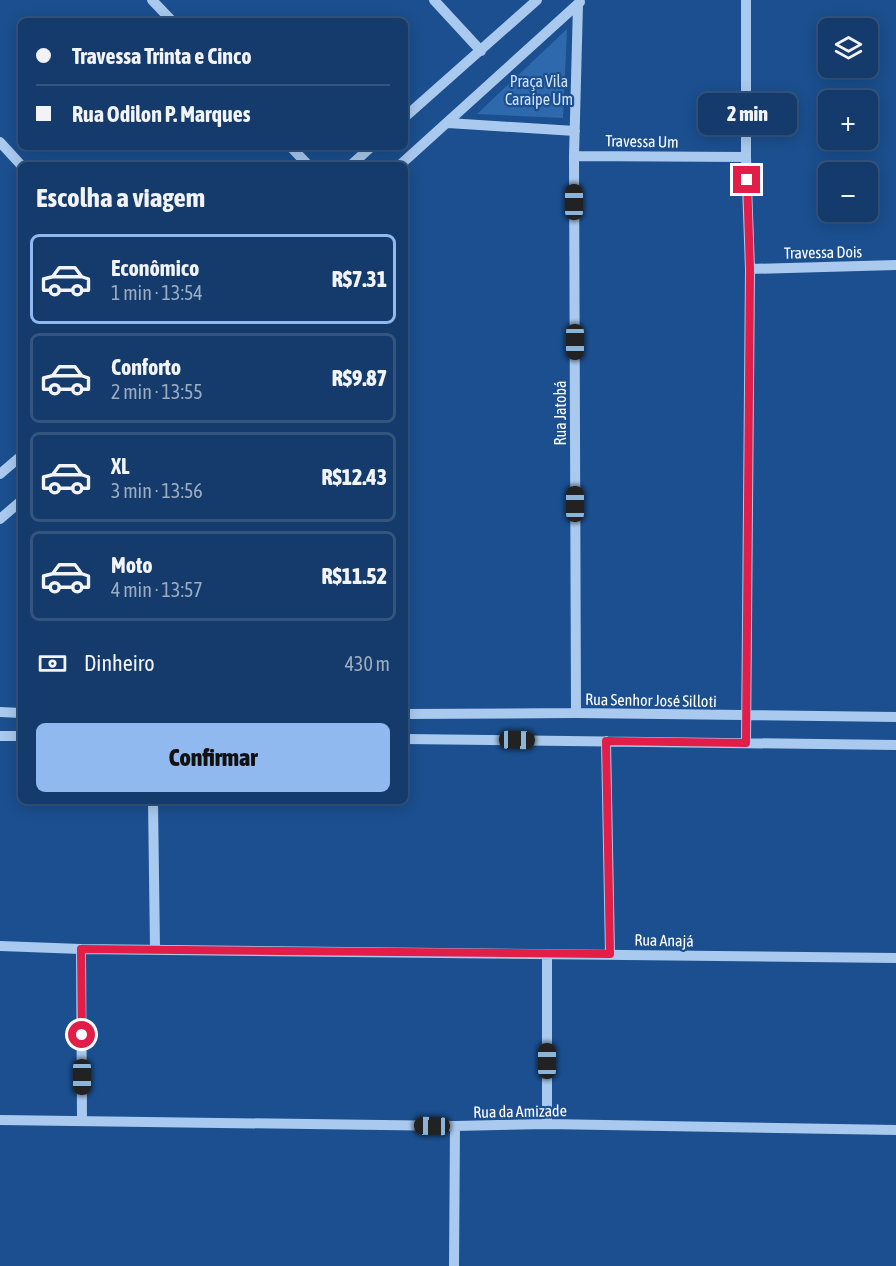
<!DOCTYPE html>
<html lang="pt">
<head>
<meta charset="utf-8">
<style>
	:root { --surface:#143b6b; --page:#214673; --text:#f1f3f6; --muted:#9dadc1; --line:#33557e; --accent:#90b9f0 }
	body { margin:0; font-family:"Asap Condensed",sans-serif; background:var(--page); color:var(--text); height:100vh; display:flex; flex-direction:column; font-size:22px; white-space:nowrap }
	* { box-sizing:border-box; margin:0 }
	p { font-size:20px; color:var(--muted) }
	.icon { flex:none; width:33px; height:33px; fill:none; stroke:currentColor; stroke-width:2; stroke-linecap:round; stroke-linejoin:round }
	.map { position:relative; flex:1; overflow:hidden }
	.drawer { position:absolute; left:18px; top:162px; width:390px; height:642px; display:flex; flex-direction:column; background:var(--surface); border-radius:9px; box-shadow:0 3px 15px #0003,0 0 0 2px var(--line) }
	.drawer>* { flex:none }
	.banner { position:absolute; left:18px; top:18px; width:390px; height:132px; border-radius:9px; box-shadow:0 3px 15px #0003,0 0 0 2px var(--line); display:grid; align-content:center; height:132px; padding:0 18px; background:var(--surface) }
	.controls { position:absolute; left:818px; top:18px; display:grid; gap:12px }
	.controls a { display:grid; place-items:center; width:60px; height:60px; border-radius:9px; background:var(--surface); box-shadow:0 3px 15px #0003,0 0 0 2px var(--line); font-size:30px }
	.end { position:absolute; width:27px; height:27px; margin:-14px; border:8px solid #e11d48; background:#fff; box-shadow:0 0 0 3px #fff }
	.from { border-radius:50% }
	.bubble { position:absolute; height:42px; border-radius:9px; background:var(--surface); box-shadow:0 3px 15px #0003,0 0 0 2px var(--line); font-size:20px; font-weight:800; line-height:42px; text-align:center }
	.car { position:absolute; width:18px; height:36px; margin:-18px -9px; border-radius:8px; box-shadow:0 0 4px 2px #0007; background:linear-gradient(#222 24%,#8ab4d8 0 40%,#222 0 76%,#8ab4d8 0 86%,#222 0) }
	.banner b { display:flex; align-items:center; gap:21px; height:57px; font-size:22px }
	.banner b+b { border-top:2px solid var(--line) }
	.banner i { width:15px; height:15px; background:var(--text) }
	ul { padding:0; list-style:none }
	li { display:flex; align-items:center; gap:18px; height:90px; margin:0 12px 9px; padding:0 6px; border:3px solid var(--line); border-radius:9px }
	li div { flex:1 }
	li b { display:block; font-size:22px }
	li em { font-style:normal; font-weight:800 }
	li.active { border-color:var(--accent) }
	li>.icon { width:54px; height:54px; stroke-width:1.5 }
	h2 { padding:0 18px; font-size:27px; line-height:72px }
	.pay { display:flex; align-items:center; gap:15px; height:66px; padding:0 18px; font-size:22px }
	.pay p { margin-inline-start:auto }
	.action { display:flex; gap:12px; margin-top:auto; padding:12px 18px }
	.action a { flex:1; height:69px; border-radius:9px; background:var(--accent); color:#111; font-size:24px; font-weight:800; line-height:69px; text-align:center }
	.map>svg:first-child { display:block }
</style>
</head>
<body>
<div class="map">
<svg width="896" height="1266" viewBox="0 0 896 1266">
	<rect width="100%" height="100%" fill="#1b4f8f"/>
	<path fill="#2e69ad" d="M567 29 563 118 477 114Z"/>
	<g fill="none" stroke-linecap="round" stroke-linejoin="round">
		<path stroke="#a9c9ee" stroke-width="10" d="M152 0 172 21
			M434 0 481 51
			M746 0V157L750 269 746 743
			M405 117 537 0
			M448 123 575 131
			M0 142 21 165
			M291 147 308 165
			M574 156 746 157
			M351 165 371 147
			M400 165 580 2
			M750 269 896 265
			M0 474 21 456
			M0 519 21 501
			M0 712 21 713
			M576 713 574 156 578 4
			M405 714 576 713 896 717
			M0 736H21
			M405 739 896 745
			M606 741 610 954
			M153 801 155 949
			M0 946 81 949 896 958
			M81 949 82 1120
			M0 1120 455 1126 547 1124 896 1130
			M547 1124V954
			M454 1266 455 1126"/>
	</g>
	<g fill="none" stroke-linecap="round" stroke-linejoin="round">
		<path stroke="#e11d48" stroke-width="8" d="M82 1035 81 949 610 954 606 741 746 743 750 269 747 180"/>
	</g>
	<g text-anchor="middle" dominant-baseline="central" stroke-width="4.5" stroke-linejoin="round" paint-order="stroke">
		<g font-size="16" fill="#cfe3fa" stroke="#1b4f8f">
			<text x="539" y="81">Praça Vila<tspan x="539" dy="18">Caraípe Um</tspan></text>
		</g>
		<g font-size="16" fill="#fff" stroke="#1b4f8f">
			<text transform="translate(642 141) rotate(1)">Travessa Um</text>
			<text transform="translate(823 252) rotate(-1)">Travessa Dois</text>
			<text transform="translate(560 413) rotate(-90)">Rua Jatobá</text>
			<text transform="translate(651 700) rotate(1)">Rua Senhor José Silloti</text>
			<text transform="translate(664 940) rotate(1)">Rua Anajá</text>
			<text transform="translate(520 1111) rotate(-1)">Rua da Amizade</text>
		</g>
	</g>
</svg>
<div class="controls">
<a><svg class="icon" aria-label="layers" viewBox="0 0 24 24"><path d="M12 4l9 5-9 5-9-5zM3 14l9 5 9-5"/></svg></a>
<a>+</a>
<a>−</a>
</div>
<i class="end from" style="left:82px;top:1035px"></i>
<i class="end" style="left:747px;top:180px"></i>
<div class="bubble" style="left:698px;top:93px;width:99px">2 min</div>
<i class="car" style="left:574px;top:202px;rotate:0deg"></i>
<i class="car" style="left:575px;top:342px;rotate:180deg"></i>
<i class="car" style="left:575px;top:504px;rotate:0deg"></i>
<i class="car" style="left:517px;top:740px;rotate:91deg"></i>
<i class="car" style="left:547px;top:1061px;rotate:0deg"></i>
<i class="car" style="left:82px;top:1077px;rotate:180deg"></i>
<i class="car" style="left:432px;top:1126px;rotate:271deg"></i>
<div class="banner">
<b><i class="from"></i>Travessa Trinta e Cinco</b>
<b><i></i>Rua Odilon P. Marques</b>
</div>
<section class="drawer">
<h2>Escolha a viagem</h2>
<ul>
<li class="active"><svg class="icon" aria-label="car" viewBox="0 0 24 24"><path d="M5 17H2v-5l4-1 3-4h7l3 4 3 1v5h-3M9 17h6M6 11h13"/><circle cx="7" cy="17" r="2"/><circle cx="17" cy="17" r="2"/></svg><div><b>Econômico</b><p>1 min · 13:54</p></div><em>R$7.31</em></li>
<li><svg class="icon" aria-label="car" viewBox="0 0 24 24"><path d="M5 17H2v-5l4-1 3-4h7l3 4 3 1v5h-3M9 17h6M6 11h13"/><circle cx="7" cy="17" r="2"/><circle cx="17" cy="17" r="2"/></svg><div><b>Conforto</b><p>2 min · 13:55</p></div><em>R$9.87</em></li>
<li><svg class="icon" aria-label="car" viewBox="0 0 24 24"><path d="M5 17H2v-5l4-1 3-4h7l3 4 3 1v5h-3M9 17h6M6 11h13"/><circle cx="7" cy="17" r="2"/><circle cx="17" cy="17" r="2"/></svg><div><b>XL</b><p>3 min · 13:56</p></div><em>R$12.43</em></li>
<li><svg class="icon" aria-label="car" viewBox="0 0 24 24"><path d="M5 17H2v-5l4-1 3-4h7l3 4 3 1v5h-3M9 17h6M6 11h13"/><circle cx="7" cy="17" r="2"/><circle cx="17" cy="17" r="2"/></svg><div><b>Moto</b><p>4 min · 13:57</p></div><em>R$11.52</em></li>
</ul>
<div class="pay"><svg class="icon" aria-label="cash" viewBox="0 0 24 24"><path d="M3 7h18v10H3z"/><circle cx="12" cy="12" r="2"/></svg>Dinheiro<p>430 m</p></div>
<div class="action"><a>Confirmar</a></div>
</section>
</div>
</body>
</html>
